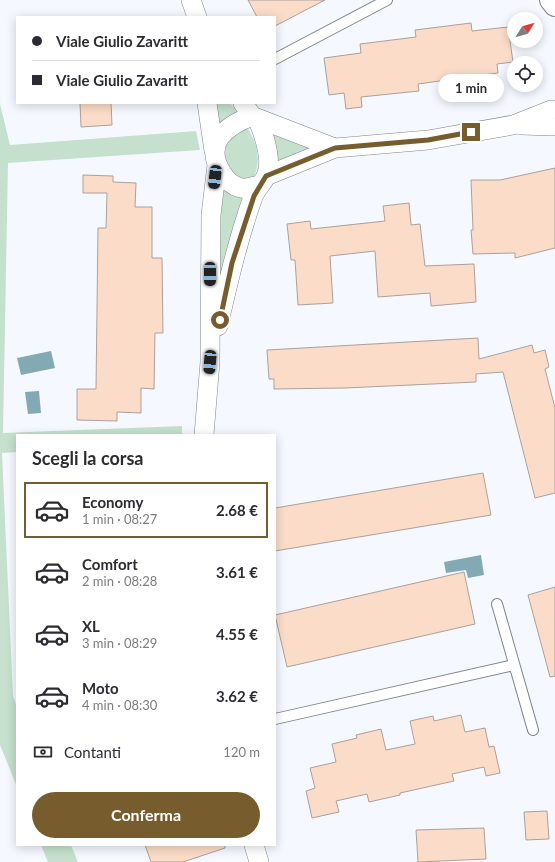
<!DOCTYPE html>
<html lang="it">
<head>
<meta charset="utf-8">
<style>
	:root { --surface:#fff; --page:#f2f2f3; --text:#2b2b33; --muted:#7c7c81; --line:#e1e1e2; --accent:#775c2e }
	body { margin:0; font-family:Lato,sans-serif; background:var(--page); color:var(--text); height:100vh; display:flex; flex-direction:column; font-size:15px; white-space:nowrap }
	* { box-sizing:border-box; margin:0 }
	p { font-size:13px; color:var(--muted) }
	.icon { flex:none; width:22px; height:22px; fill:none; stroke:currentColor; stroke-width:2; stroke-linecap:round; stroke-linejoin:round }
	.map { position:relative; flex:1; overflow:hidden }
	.side { position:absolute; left:16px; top:434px; width:260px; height:412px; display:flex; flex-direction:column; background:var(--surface); border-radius:0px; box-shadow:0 2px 10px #0003 }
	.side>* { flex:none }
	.guide { position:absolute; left:16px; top:16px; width:260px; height:88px; border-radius:0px; box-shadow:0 2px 10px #0003; display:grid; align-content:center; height:88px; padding:0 16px; background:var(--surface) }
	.needle { width:26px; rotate:53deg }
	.buttons { position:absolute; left:507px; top:12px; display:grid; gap:8px }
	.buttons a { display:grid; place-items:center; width:36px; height:36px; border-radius:50%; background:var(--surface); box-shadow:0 2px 10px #0003; font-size:20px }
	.end { position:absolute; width:18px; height:18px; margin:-9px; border:5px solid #775c2e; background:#fff; box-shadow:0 0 0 2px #fff }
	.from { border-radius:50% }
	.bubble { position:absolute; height:28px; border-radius:14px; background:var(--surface); box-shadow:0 2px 10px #0003; font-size:13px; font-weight:700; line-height:28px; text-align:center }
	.car { position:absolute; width:12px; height:24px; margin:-12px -6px; border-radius:5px; box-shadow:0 0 3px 1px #0007; background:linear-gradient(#222 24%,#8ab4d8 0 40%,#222 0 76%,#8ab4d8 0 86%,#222 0) }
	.guide b { display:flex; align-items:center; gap:14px; height:38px; font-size:15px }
	.guide b+b { border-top:1px solid var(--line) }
	.guide i { width:10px; height:10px; background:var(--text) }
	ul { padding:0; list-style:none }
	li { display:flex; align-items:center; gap:12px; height:56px; margin:0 8px 6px; padding:0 8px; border:2px solid transparent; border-radius:0px }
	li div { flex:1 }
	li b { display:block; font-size:15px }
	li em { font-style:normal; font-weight:700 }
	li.selected { border-color:var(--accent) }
	li>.icon { width:36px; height:36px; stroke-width:1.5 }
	h2 { padding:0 16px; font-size:18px; line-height:48px }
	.pay { display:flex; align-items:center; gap:10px; height:44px; padding:0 16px; font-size:15px }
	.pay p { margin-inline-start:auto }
	.cta { display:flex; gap:8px; margin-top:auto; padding:8px 16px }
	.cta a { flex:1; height:46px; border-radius:24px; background:var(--accent); color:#fff; font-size:16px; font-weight:700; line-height:46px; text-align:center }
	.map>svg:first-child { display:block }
</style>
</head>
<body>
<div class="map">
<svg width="555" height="862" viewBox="0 0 555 862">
	<rect width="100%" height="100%" fill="#f5f9ff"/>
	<path fill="#c5e1cd" d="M215 103H230L240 114 218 127Z
		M0 104 10 145 196 131 200 150 8 163 3 433 182 426V435H17V452L2 453 13 696 17 707V787L0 745Z
		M248 129C258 145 261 160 254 177L242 180 227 172 224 146 236 130Z
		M270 132 312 148 274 170Z
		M220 186 249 194 221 283 216 269Z
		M41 845H71L78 862H48Z"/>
	<path fill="#83a9b4" d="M51 351 55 368 21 375 17 358Z
		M39 391 41 413 28 414 25 392Z
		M481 555 484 575 468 578 466 570 446 573 444 562Z"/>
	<path fill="#fbdcc8" stroke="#aba19a" d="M248 0H325L275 26V17H257Z
		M471 23 472 31 508 27 513 62 497 64 498 73 418 84 419 91 361 97 362 107 346 109 344 93 329 95 324 58 361 53 360 44 416 37 415 30Z
		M80 103H111L112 125 81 127Z
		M555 168V248L515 258V253L473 254 471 230H473L471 180H500Z
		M83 175 113 176V182L136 183 135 207H152V258H162L163 333H155L154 389 141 388V413L117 412V421L77 420V389H96L98 228H106L107 193H83Z
		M409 203 411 225 420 224 425 266 474 264 476 302 431 306 430 293 378 297 375 251 330 256 333 303 298 305 295 260H291L287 224 310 221 311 229 385 221 383 206Z
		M478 338 479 359 532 345 534 353 545 350 549 367 545 369 555 408V493L535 498 503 372 476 374V382L345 388 274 389V379H269L267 350Z
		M483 473 491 515 275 551V508Z
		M464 572 475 624 287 667 275 615Z
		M555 587V676L550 677 528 595Z
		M461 715 465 732 485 728 489 747 494 746 500 773 486 776 484 767 452 774 454 781 400 793V795L369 802 367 794 336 801 339 812 312 818 306 791 315 788 310 768 336 762 332 744 357 738 356 735 381 729 386 750 415 744 410 721 433 716 434 721Z
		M547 811 549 839 526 840 524 812Z
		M484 828 486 859 418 862 416 830Z
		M145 845H225V848L183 862H151Z"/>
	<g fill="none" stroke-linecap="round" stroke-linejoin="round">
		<defs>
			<path id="service" d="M275 59 387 0
				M497 604 533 730
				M275 719 514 665"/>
			<path id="minor" d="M191 0 197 17
				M207 103 214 151
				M243 103 252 116
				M521 125 552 126
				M266 176 335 148 428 140 513 125 551 110
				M259 185C254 186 246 189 241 188 233 186 226 180 222 173 203 144 225 126 252 116L335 148
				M218 326C228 283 238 239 253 197 256 189 263 183 266 176 273 161 264 135 258 120
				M204 435 210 362 211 215 217 165
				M254 845 259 862"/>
			<path id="tertiary" d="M551 0 555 5"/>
		</defs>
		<use href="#service" stroke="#7e858d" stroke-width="12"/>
		<use href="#minor" stroke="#7e858d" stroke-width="20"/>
		<use href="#tertiary" stroke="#7e858d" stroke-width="24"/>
		<use href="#service" stroke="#fff" stroke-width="10"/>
		<use href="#minor" stroke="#fff" stroke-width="19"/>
		<use href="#tertiary" stroke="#fff" stroke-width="22"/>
	</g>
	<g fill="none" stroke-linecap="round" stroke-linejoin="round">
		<path stroke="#775c2e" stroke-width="5" d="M220 320 232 263 254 196 266 176 335 148 428 140 471 132"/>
	</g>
</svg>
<div class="buttons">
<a><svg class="needle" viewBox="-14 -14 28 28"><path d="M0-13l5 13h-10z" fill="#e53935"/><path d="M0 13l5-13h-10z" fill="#7c7c81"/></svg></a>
<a><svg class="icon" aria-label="locate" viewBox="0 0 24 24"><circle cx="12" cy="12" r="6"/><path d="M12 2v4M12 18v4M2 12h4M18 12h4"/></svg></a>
</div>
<i class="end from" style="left:220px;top:320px"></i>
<i class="end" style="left:471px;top:132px"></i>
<div class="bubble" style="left:438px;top:74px;width:66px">1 min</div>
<i class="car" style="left:215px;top:177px;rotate:187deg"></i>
<i class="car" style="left:210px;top:274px;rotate:180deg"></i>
<i class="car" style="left:210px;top:362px;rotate:185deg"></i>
<div class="guide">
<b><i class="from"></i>Viale Giulio Zavaritt</b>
<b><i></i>Viale Giulio Zavaritt</b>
</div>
<section class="side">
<h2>Scegli la corsa</h2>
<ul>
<li class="selected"><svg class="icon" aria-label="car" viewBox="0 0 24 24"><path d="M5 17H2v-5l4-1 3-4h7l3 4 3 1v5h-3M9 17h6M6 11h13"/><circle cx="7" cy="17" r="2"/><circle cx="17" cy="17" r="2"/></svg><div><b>Economy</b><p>1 min · 08:27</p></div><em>2.68 €</em></li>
<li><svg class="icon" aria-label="car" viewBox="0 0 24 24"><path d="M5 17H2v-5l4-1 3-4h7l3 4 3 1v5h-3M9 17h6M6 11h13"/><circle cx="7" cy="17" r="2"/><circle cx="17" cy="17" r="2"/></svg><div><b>Comfort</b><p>2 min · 08:28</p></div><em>3.61 €</em></li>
<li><svg class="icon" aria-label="car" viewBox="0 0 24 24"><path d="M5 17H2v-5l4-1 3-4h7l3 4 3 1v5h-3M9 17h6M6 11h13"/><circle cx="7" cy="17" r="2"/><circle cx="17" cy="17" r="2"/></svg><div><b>XL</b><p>3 min · 08:29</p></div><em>4.55 €</em></li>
<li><svg class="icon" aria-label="car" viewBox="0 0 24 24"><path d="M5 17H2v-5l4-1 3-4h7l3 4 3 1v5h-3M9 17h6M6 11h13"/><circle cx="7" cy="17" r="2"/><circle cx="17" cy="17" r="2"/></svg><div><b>Moto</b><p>4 min · 08:30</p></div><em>3.62 €</em></li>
</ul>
<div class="pay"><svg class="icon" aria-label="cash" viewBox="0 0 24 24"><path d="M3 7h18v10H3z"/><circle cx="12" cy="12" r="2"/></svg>Contanti<p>120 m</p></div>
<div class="cta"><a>Conferma</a></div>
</section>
</div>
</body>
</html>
